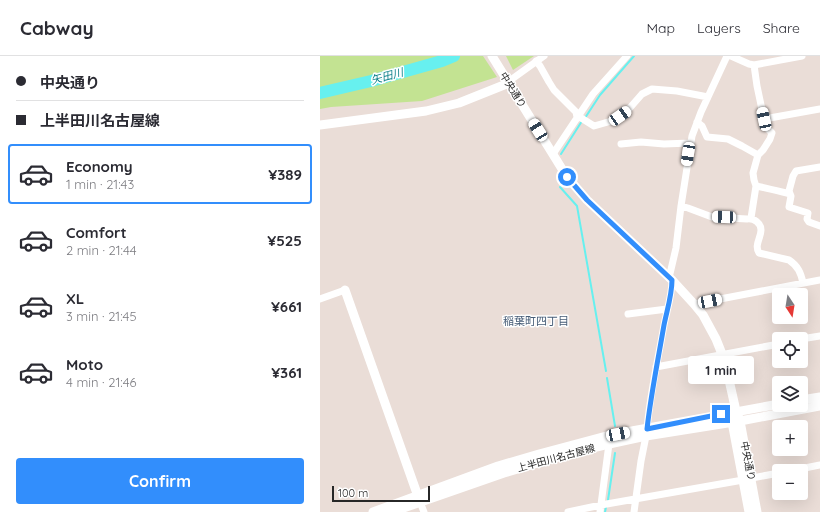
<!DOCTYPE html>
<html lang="en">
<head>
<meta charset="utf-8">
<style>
	:root { --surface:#fff; --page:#f7f7f7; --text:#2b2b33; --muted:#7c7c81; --line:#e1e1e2; --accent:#328efc }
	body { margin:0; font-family:Quicksand,"Noto Sans JP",sans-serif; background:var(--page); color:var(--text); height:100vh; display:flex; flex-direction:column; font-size:15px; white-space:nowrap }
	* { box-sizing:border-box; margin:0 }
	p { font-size:13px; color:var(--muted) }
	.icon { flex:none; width:22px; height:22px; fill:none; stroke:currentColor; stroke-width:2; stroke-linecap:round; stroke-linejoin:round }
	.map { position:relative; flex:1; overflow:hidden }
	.side { display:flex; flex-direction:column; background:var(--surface); width:320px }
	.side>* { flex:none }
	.guide { display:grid; align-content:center; height:88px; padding:0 16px; background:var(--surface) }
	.needle { width:26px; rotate:168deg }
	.tools { position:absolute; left:452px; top:232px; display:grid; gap:8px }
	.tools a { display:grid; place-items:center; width:36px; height:36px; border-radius:4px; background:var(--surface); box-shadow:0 4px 16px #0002; font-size:20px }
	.scale { position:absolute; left:12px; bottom:10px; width:98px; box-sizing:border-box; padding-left:4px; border:2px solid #272727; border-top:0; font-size:11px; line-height:14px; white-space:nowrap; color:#272727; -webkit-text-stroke:3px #fff; paint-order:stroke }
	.end { position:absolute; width:18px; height:18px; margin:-9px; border:5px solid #328efc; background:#fff; box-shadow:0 0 0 2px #fff }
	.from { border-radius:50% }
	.bubble { position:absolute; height:28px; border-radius:4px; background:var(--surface); box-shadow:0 4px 16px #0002; font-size:13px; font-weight:800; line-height:28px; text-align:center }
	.car { position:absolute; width:12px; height:24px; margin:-12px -6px; border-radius:5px; box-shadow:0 0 3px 1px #0007; background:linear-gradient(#fff 24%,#345 0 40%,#fff 0 76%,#345 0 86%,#fff 0) }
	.guide b { display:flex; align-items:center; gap:14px; height:38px; font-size:15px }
	.guide b+b { border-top:1px solid var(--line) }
	.guide i { width:10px; height:10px; background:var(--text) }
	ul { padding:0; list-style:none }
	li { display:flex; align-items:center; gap:12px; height:60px; margin:0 8px 6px; padding:0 8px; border:2px solid transparent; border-radius:4px }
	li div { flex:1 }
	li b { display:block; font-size:15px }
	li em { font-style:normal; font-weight:800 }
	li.active { border-color:var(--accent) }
	li>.icon { width:36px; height:36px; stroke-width:1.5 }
	.cta { display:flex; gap:8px; margin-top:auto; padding:8px 16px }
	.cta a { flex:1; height:46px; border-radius:4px; background:var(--accent); color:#fff; font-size:16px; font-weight:800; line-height:46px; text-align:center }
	header { display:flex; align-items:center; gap:24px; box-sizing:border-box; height:56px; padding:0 20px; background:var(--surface); border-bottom:1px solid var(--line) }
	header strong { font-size:19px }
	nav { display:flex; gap:22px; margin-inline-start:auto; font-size:14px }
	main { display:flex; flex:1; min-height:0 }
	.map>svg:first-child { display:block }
</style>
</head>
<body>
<header>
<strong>Cabway</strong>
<nav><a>Map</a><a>Layers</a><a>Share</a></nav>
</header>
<main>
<section class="side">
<div class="guide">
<b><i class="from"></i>中央通り</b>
<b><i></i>上半田川名古屋線</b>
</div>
<ul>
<li class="active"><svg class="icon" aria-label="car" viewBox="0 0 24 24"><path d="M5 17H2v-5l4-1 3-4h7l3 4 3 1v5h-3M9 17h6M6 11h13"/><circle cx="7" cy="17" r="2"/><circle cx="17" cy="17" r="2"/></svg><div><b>Economy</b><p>1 min · 21:43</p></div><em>¥389</em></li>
<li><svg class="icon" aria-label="car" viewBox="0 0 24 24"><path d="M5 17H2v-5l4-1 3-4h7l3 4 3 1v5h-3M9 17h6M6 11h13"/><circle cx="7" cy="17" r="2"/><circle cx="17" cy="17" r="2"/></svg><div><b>Comfort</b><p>2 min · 21:44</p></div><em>¥525</em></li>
<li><svg class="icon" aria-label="car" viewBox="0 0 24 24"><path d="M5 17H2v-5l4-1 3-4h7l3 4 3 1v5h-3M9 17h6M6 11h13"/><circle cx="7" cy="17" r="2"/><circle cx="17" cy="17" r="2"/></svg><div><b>XL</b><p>3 min · 21:45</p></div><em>¥661</em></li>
<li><svg class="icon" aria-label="car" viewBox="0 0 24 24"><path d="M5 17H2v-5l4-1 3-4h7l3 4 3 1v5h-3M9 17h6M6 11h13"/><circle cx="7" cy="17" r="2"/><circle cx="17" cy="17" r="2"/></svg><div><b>Moto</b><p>4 min · 21:46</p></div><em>¥361</em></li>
</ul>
<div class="cta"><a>Confirm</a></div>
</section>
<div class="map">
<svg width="500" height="456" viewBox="0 0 500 456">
	<rect width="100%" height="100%" fill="#eaddd7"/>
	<path fill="#c3e392" d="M0 0H163L177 21 102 45 11 51 0 53Z
		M186 0H214L193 14Z"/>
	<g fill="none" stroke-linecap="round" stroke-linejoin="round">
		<path stroke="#67f0ef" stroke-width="2" d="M265 62 280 39 314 0
			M241 98 262 65
			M240 131 257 150 286 315
			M287 322 295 370
			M288 444 295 397
			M285 456 286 451"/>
		<path stroke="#67f0ef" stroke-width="12" d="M0 37 51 25 122 5 134 0"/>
		<path stroke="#fff" stroke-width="7" d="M411 0 429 8 434 9 482 0
			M216 5 220 10 229 26 234 34 256 56 257 61
			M189 27 192 23 224 0
			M258 60 274 70 295 64 308 54 322 38 332 33 357 35 388 41
			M444 63 500 53
			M377 66 382 70 387 81 408 83 422 90 438 99
			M301 88 321 86 344 88 370 87
			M233 98 273 38 307 0
			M500 111 476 115 473 120 469 135 471 140 469 151 488 157 487 163 489 166 500 170
			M436 130C447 132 458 135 470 138
			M361 150 368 152 392 161 427 163C434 162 441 167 441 174 441 182 434 189 439 197L469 204C478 210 481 217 483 227
			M431 162 436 130 434 124 433 117 438 99 443 94 450 83 452 77 447 72 444 63 437 30 434 9
			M349 222 356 192 361 150 372 80 381 56 407 0
			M0 243 25 234
			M374 248 500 224
			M308 258 347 253
			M481 283 500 280
			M336 311 459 288
			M327 373C330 338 338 304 344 269 347 254 352 239 352 224
			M470 415 500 409
			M432 422 459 417
			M100 446 104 456
			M248 456 281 449 423 424
			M280 456 289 388
			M314 456 321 405 326 380"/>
		<path stroke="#fff" stroke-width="9" d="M172 0 247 121 267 144 352 224 374 248 383 259 396 283 402 298 407 315 416 355 420 365 437 456
			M0 69 106 55 139 47 189 27
			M25 234 100 446
			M481 344 500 341
			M414 360 412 366 429 456
			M53 456 178 410 219 398 290 379 459 348
			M72 456 184 417 255 396 289 388 326 380 420 365 500 350"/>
	</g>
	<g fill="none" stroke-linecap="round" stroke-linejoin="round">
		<path stroke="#328efc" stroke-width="5" d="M247 121 267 144 352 224C352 239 347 254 344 269 338 304 331 338 327 373L401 358"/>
	</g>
	<g text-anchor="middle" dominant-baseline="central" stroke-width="3" stroke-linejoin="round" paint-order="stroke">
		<g font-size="10" fill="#272727" stroke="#fff">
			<text transform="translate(193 34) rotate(58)">中央通り</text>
			<text transform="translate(236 402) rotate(-15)">上半田川名古屋線</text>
			<text transform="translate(428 405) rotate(79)">中央通り</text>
		</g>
		<g font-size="11" font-style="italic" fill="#0c808a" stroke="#fff">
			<text transform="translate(67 20) rotate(-15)">矢田川</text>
		</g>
		<g font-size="11" fill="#475d77" stroke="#fff">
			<text x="216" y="265">稲葉町四丁目</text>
		</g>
	</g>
</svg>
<div class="tools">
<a><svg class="needle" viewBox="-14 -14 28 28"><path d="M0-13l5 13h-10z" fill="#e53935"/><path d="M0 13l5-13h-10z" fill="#7c7c81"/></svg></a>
<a><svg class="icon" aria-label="locate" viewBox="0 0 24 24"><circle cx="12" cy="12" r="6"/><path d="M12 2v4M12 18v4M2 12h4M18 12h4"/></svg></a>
<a><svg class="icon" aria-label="layers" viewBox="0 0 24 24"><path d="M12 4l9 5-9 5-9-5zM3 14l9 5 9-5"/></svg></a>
<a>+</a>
<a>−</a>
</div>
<div class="scale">100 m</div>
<i class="end from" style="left:247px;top:121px"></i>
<i class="end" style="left:401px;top:358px"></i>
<div class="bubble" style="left:368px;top:300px;width:66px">1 min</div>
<i class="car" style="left:300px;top:60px;rotate:56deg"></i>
<i class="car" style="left:444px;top:63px;rotate:348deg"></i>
<i class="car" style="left:218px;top:74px;rotate:328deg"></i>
<i class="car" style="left:368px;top:98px;rotate:189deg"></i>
<i class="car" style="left:404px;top:161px;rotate:272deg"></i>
<i class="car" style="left:390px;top:245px;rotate:79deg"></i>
<i class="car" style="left:298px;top:378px;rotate:79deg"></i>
</div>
</main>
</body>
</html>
